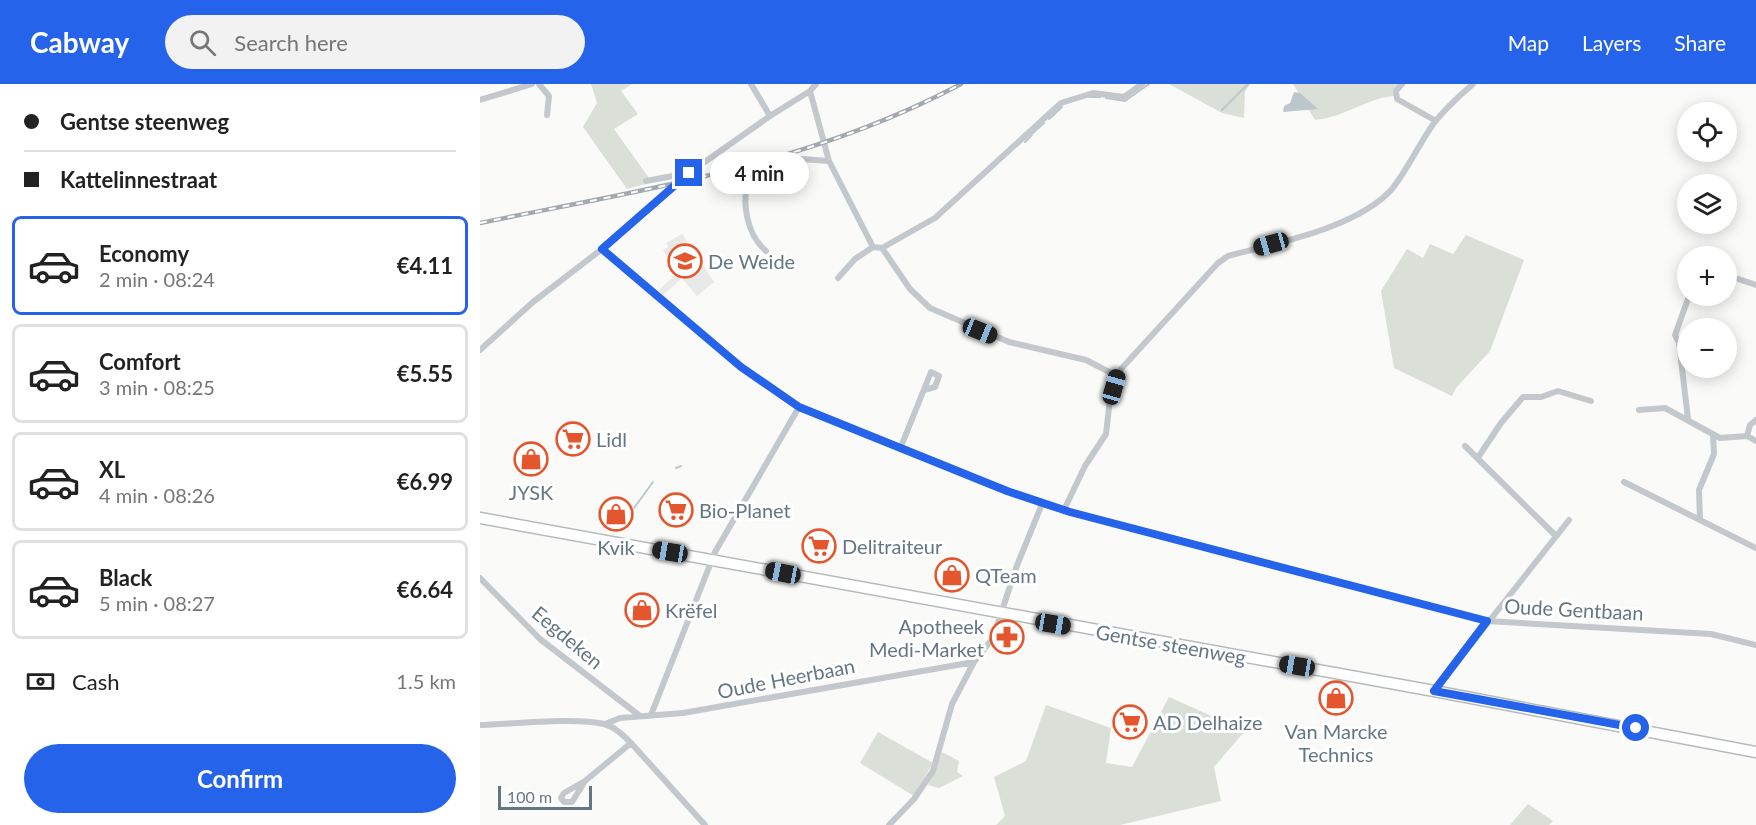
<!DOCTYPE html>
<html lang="en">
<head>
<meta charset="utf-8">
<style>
	:root { --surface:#fff; --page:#f2f2f2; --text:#222; --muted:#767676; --line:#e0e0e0; --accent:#2563eb }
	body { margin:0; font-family:Lato,sans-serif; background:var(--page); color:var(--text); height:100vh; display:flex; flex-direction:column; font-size:22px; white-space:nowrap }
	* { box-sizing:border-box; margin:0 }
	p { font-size:20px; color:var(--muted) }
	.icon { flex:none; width:33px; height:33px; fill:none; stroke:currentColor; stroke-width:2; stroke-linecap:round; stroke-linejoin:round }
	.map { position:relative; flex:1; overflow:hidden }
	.side { display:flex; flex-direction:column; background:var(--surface); width:480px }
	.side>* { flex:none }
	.top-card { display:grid; align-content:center; height:132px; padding:0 24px; background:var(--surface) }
	.controls { position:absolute; left:1197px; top:18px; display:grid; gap:12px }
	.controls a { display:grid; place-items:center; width:60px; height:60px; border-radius:50%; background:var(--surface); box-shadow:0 3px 15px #0003; font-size:30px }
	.scale { position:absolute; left:18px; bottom:15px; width:94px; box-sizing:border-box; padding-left:6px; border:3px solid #657683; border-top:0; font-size:16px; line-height:21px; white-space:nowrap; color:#657683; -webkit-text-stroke:4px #fff; paint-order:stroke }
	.end { position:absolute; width:27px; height:27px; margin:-14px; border:8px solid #2563eb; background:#fff; box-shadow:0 0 0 3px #fff }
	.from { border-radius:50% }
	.bubble { position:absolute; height:42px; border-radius:21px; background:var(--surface); box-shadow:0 3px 15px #0003; font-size:20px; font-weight:700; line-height:42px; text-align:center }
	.car { position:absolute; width:18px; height:36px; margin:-18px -9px; border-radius:8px; box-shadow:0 0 4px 2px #0007; background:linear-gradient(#222 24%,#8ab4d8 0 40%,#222 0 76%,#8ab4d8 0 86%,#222 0) }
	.top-card b { display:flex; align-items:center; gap:21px; height:57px; font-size:22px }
	.top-card b+b { border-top:2px solid var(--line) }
	.top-card i { width:15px; height:15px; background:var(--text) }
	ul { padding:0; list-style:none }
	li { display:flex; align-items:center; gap:18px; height:99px; margin:0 12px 9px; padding:0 12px; border:3px solid var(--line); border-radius:9px }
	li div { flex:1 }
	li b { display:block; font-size:22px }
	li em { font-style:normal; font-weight:700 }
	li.on { border-color:var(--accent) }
	li>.icon { width:54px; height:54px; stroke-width:1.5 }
	.pay { display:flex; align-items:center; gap:15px; height:66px; padding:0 24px; font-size:22px }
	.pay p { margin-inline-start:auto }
	.cta { display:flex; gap:12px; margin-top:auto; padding:12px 24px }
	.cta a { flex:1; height:69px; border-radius:36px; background:var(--accent); color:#fff; font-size:24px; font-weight:700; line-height:69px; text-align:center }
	header { display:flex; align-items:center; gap:36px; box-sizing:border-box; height:84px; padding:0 30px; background:var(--accent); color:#fff }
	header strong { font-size:28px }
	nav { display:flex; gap:33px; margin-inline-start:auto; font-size:21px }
	.search { width:420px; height:54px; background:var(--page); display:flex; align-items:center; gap:15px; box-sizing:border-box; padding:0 21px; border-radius:33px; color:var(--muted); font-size:22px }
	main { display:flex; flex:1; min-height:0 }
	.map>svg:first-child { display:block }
</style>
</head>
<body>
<header>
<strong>Cabway</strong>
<div class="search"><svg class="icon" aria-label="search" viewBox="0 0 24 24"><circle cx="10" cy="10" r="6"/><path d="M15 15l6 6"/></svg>Search here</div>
<nav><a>Map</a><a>Layers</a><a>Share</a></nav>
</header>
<main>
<section class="side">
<div class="top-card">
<b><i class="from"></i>Gentse steenweg</b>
<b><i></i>Kattelinnestraat</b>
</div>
<ul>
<li class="on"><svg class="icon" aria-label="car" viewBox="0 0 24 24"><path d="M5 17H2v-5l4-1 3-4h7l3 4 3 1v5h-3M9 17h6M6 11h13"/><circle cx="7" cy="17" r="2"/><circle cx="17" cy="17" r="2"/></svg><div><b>Economy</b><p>2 min · 08:24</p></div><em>€4.11</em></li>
<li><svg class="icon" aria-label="car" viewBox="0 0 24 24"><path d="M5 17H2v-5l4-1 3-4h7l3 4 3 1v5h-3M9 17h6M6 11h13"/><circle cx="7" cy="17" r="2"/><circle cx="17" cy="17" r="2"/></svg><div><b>Comfort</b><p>3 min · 08:25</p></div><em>€5.55</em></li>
<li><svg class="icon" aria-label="car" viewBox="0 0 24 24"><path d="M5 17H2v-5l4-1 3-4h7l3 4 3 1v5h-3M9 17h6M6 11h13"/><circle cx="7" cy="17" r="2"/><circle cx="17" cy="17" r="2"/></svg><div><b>XL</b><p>4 min · 08:26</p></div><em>€6.99</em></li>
<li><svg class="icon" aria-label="car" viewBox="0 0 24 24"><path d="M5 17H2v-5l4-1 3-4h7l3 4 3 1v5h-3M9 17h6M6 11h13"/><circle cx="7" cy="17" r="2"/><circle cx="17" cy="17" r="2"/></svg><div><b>Black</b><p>5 min · 08:27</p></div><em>€6.64</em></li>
</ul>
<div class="pay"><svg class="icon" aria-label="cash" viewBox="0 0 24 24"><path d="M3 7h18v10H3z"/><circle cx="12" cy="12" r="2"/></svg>Cash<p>1.5 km</p></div>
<div class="cta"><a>Confirm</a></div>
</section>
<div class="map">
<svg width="1276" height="741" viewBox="0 0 1276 741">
	<rect width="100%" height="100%" fill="#fafaf8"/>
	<path fill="#e8e9e9" d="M202 150 234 198 217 212 202 194 183 211 179 206 197 189 183 166 188 163 186 159Z"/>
	<path fill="#dadfd7" d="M111 0H152L141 7 158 30 134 45 169 94 165 95 166 100 147 105 103 43 117 19Z
		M689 0H770L765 8 764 34 742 29Z
		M813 0H922L915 12C889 13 866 33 835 36Z
		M986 151 1044 176 1010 267 976 304 972 312 914 284 901 207 927 165 943 174 950 160 973 170Z
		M689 613 765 647 734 683 741 717 640 741H516L525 732 514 693 546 677 566 621 631 644 626 679 652 683Z
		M398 648 453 679 434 712 380 679Z
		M462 668 479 677 477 688 483 692 459 704 448 701Z
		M1048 720 1073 737 1069 741H1030Z"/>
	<path fill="#bbc7cb" d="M814 8 820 9 838 25 803 28 804 22 810 19Z"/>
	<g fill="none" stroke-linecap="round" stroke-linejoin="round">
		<path stroke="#bbc7cb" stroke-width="2" d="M609 13H620
			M626 14 645 17 669 0
			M742 26 768 0
			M569 35 582 23
			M553 49 564 39
			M545 58 552 51
			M196 384 201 382
			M154 424 173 398"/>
		<defs>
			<path id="primary" d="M0 434 954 607 1276 668"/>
		</defs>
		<use href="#primary" stroke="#b5babe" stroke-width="13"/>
		<path stroke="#c3c8cc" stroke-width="6" d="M59 0 69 12 67 31
			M271 0 290 32
			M336 0 330 7 349 77 393 163 402 164
			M922 0 916 7 917 15 956 37
			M0 16 52 0
			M166 97 209 89
			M402 164 455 134 581 19 613 9 644 13 662 0
			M402 164 430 205 450 224 529 258 606 276 637 292
			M122 165 261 283 319 323 562 420 1007 537 1231 550 1276 561
			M286 167C267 151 260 117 270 93L322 75 349 77
			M1246 191 1276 201
			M358 194 375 175 393 163
			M0 266 53 218 122 165 209 89 290 32 330 7
			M1159 326 1185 324 1240 354 1267 352 1276 357
			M1208 335 1199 259 1195 251 1209 212
			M1267 352 1270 341 1276 336
			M985 362 1076 452
			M420 365 451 288 459 292 455 303 444 306
			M999 372 1021 339 1043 313H1061L1078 307 1111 317
			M1144 398 1276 464
			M584 426 605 382 626 350 630 315 641 285 738 179 748 172C797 159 877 144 912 105 928 85 939 60 954 39 965 25 979 12 993 0
			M1220 436 1219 406 1234 370 1233 351
			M0 494 60 555 160 632
			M954 607 1089 436
			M171 631 235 468 319 323
			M125 640 140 634 203 629 494 578
			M0 641C32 640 96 633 124 640 135 643 143 651 151 659L225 741
			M105 697 84 709 81 714 84 718H92L105 697 151 659
			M409 741 434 715 453 687 472 620 494 578 513 554 536 484 562 420"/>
		<use href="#primary" stroke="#fff" stroke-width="10"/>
		<defs>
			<path id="rail" d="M0 139C166 105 329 81 481 0"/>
		</defs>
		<use href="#rail" stroke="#a2aab0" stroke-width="4.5"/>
		<use href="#rail" stroke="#fff" stroke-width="2" stroke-dasharray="7" stroke-linecap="butt"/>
	</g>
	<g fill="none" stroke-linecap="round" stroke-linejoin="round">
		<path stroke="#2563eb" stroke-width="8" d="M209 89 122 165 261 283 319 323 527 407 590 428 1007 537 954 607 1156 644"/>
	</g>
	<defs>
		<symbol id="school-ring" viewBox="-11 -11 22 22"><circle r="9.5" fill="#fff" stroke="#e4572e" stroke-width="1.5"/><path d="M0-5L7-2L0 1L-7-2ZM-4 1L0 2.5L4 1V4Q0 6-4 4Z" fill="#e4572e"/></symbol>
		<symbol id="supermarket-ring" viewBox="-11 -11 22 22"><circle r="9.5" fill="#fff" stroke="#e4572e" stroke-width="1.5"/><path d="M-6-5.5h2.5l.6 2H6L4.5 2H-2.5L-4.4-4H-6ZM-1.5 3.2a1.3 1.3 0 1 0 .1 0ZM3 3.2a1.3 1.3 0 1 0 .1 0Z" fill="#e4572e"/></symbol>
		<symbol id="shop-ring" viewBox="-11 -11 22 22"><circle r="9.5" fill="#fff" stroke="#e4572e" stroke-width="1.5"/><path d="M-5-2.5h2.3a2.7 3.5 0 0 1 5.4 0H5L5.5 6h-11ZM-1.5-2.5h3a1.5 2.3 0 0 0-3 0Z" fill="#e4572e"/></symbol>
		<symbol id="pharmacy-ring" viewBox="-11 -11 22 22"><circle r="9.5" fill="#fff" stroke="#e4572e" stroke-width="1.5"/><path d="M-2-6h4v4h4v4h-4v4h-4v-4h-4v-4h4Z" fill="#e4572e"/></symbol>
	</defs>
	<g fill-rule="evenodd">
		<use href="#school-ring" x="186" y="158" width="38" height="38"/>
		<use href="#supermarket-ring" x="74" y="336" width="38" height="38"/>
		<use href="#shop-ring" x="32" y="356" width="38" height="38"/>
		<use href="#supermarket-ring" x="177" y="407" width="38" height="38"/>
		<use href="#shop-ring" x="117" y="411" width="38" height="38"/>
		<use href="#supermarket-ring" x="320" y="443" width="38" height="38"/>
		<use href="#shop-ring" x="453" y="472" width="38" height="38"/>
		<use href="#shop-ring" x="143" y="507" width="38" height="38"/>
		<use href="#pharmacy-ring" x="508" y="534" width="38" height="38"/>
		<use href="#shop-ring" x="837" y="595" width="38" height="38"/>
		<use href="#supermarket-ring" x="631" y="619" width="38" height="38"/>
	</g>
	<g text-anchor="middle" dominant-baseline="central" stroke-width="6" stroke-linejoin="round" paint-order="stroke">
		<g font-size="20" fill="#657683" stroke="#fff" text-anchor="start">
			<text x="228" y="177">De Weide</text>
			<text x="116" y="355">Lidl</text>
			<text x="51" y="408" text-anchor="middle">JYSK</text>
			<text x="219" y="426">Bio-Planet</text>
			<text x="362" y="462">Delitraiteur</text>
			<text x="136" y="463" text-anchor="middle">Kvik</text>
			<text x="495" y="491">QTeam</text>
			<text x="185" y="526">Krëfel</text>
			<text x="504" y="542" text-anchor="end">Apotheek<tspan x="504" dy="23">Medi-Market</tspan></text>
			<text x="673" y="638">AD Delhaize</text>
			<text x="856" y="647" text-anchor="middle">Van Marcke<tspan x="856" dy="23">Technics</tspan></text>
		</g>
		<g font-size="20" fill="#657683" stroke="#fff">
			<text transform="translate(1094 525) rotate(3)">Oude Gentbaan</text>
			<text transform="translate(88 553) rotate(40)">Eegdeken</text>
			<text transform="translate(691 560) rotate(10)">Gentse steenweg</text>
			<text transform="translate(306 594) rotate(-11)">Oude Heerbaan</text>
		</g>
	</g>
</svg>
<div class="controls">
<a><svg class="icon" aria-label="locate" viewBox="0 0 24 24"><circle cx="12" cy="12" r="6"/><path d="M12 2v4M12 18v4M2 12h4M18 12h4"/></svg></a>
<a><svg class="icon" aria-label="layers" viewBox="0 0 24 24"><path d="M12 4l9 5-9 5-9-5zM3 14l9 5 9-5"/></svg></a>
<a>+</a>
<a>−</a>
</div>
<div class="scale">100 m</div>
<i class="end from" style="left:1156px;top:644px"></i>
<i class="end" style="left:209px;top:89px"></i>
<div class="bubble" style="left:230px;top:68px;width:99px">4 min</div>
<i class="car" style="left:791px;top:160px;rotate:254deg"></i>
<i class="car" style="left:500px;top:247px;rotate:112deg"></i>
<i class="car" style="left:634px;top:303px;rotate:16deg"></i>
<i class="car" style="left:190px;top:468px;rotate:280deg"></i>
<i class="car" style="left:303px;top:489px;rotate:281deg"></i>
<i class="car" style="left:573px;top:540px;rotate:100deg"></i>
<i class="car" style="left:817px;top:582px;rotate:279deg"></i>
</div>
</main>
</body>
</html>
